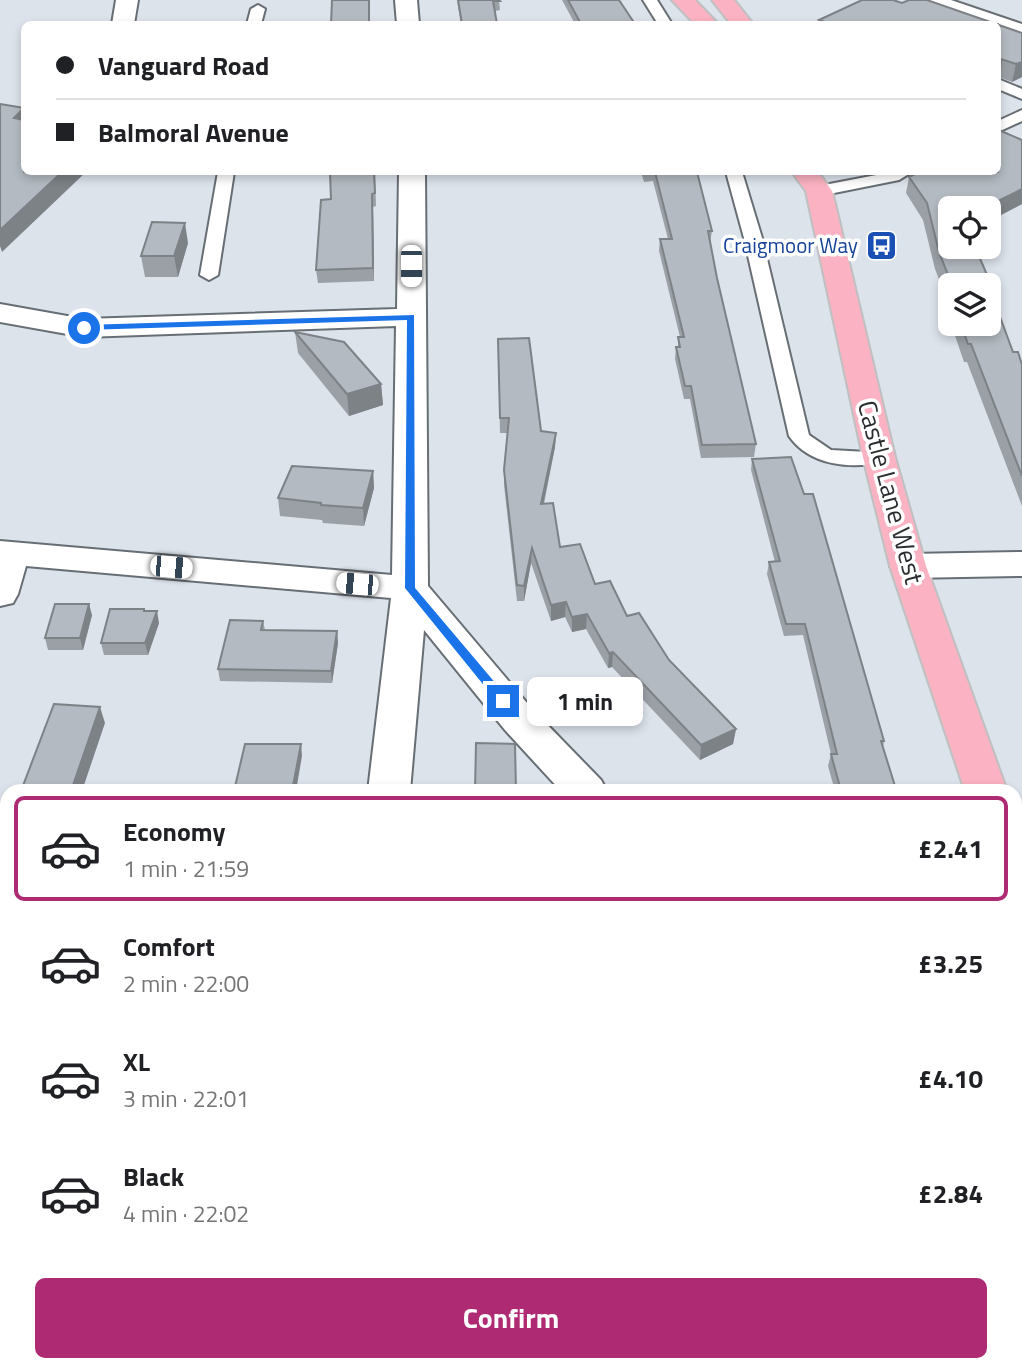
<!DOCTYPE html>
<html lang="en">
<head>
<meta charset="utf-8">
<style>
	:root { --surface:#fff; --page:#f2f2f2; --text:#202124; --muted:#757577; --line:#e0e0e0; --accent:#ae2a72 }
	body { margin:0; font-family:"Titillium Web",sans-serif; background:var(--page); color:var(--text); height:100vh; display:flex; flex-direction:column; font-size:26px; white-space:nowrap }
	* { box-sizing:border-box; margin:0 }
	p { font-size:23px; color:var(--muted) }
	.icon { flex:none; width:38px; height:38px; fill:none; stroke:currentColor; stroke-width:2; stroke-linecap:round; stroke-linejoin:round }
	.map { position:relative; flex:1; overflow:hidden }
	.sheet { position:absolute; left:0px; top:784px; width:1022px; height:588px; display:flex; flex-direction:column; background:var(--surface); border-radius:21px 21px 0 0; box-shadow:0 4px 10px #0003 }
	.sheet>* { flex:none }
	.guide { position:absolute; left:21px; top:21px; width:980px; height:154px; border-radius:10px; box-shadow:0 4px 10px #0003; display:grid; align-content:center; height:154px; padding:0 35px; background:var(--surface) }
	.buttons { position:absolute; left:938px; top:196px; display:grid; gap:14px }
	.buttons a { display:grid; place-items:center; width:63px; height:63px; border-radius:10px; background:var(--surface); box-shadow:0 4px 10px #0003; font-size:35px }
	.end { position:absolute; width:32px; height:32px; margin:-16px; border:9px solid #1a73e8; background:#fff; box-shadow:0 0 0 4px #fff }
	.from { border-radius:50% }
	.bubble { position:absolute; height:49px; border-radius:10px; background:var(--surface); box-shadow:0 4px 10px #0003; font-size:23px; font-weight:700; line-height:49px; text-align:center }
	.car { position:absolute; width:21px; height:42px; margin:-21px -10px; border-radius:9px; box-shadow:0 0 5px 2px #0007; background:linear-gradient(#fff 24%,#345 0 40%,#fff 0 76%,#345 0 86%,#fff 0) }
	.guide b { display:flex; align-items:center; gap:24px; height:66px; font-size:26px }
	.guide b+b { border-top:2px solid var(--line) }
	.guide i { width:18px; height:18px; background:var(--text) }
	ul { padding:12px 0 0; list-style:none }
	li { display:flex; align-items:center; gap:21px; height:105px; margin:0 14px 10px; padding:0 21px; border:4px solid transparent; border-radius:10px }
	li div { flex:1 }
	li b { display:block; font-size:26px }
	li em { font-style:normal; font-weight:700 }
	li.on { border-color:var(--accent) }
	li>.icon { width:63px; height:63px; stroke-width:1.5 }
	.cta { display:flex; gap:14px; margin-top:auto; padding:14px 35px }
	.cta a { flex:1; height:80px; border-radius:10px; background:var(--accent); color:#fff; font-size:28px; font-weight:700; line-height:80px; text-align:center }
	.map>svg:first-child { display:block }
</style>
</head>
<body>
<div class="map">
<svg width="1022" height="1372" viewBox="0 0 1022 1372">
	<rect width="100%" height="100%" fill="#dce3eb"/>
	<g fill="none" stroke-linecap="round" stroke-linejoin="round">
		<defs>
			<path id="lane" d="M643 0H657L672 24H658Z
				M258 5 265 9 261 24H247L251 9Z
				M998 79 1022 89V99L998 89Z
				M1022 110V121L998 132V121Z
				M218 172H234L218 275 209 280 200 275Z
				M726 172H742L762 238 809 435 831 450 886 453 889 457 886 461C852 470 810 466 789 436L744 238Z
				M892 172H912L899 180 819 196 811 191 819 186Z"/>
			<path id="street" d="M116 0H138L134 24H112Z
				M395 0H417L419 24H397Z
				M919 0H951L1022 24V38L998 30V24H981L922 5Z
				M399 172H425L428 586 533 710 601 780 607 791H561L505 730 424 630 410 791H368L391 598 26 566 18 594 13 603 0 606V541L392 575 396 326 84 337 0 322V304L84 319 397 309Z
				M1022 552V576L908 578 895 574 890 566 895 558 908 554Z
				M1022 1027V1069L1015 1070V1028Z
				M301 1365H357L356 1372H300Z
				M488 1365H548L545 1372H485Z"/>
			<path id="primary" d="M672 0H695L718 24H695Z
				M712 0H734L753 24H731Z
				M792 172H818L832 191 895 457 926 566 1007 791H965L890 566 863 457 806 191Z
				M1015 859 1022 861V914L1015 911Z"/>
		</defs>
		<use href="#lane" stroke="#676e74" stroke-width="4"/>
		<use href="#street" stroke="#676e74" stroke-width="4"/>
		<use href="#primary" stroke="#bfc0c1" stroke-width="4"/>
		<use href="#lane" fill="#fff" fill-rule="evenodd"/>
		<use href="#street" fill="#fff" fill-rule="evenodd"/>
		<use href="#primary" fill="#fbb2c2" fill-rule="evenodd"/>
	</g>
	<path fill="#9aa0a6" d="M457 0H499L500 10 495 11 497 24H461Z
		M562 0H619L635 24H575Z
		M862 0H893L902 3 909 0H927L1022 33V77L1012 82 999 77 998 83V24H818L819 20Z
		M1022 140V204L990 221 995 228 991 245 989 246V208H950L988 277 987 282 988 285H950V320L945 305 947 299 935 269 923 220 906 193 909 177 915 174 914 172H998Z
		M375 172 376 206 373 207 374 281 318 283 316 270 331 199Z
		M641 172H697L712 231 710 243 717 278 756 444 754 457 701 458 690 399H684L675 359 676 347H678V337H680L659 251 660 239H668L653 181 644 182Z
		M188 243 178 277H145L141 256Z
		M951 324H989L1022 365V506L967 362H964Z
		M295 332 381 384 383 405 349 416 298 353Z
		M498 339 541 431 556 433 555 447 544 504 560 547 736 729 733 744 700 760 612 667 608 668 586 629 572 632 565 617 551 621 531 563 524 601H517L504 485V470L508 433H500Z
		M752 459 884 741 883 747 895 786 894 791H835L828 766 831 754 803 635 784 636 767 574 769 562H775L751 470Z
		M373 471 374 488 364 526 323 523 322 520 280 516 278 498Z
		M144 609 145 611 159 623 148 655H104L101 643Z
		M92 615 83 650H48L45 638Z
		M263 621 265 630 337 631 338 643 332 683 220 681 218 669Z
		M7 847V1093H0V870Z
		M1016 1355 1022 1372H934V1365H1015Z
		M7 1365H255L254 1372H0Z
		M691 1365H780L774 1372H690Z"/>
	<path fill="#7d8287" d="M1022 62V77L1012 82 1016 64Z
		M24 109V131L14 118Z
		M62 172H86L2 252 0 246V230Z
		M1022 189V204L989 221V208H984Z
		M372 194 373 207 374 281 373 268Z
		M185 223 188 243 178 277 174 256Z
		M381 384 383 405 349 416 347 394Z
		M556 433 555 447 540 519 541 504Z
		M373 471 374 488 364 526 363 508Z
		M532 548 531 563 524 601V586Z
		M566 602 565 617 551 621V605Z
		M89 604 92 615 83 650 80 638Z
		M157 611 159 623 148 655 145 643Z
		M587 614 586 629 572 632V617Z
		M337 631 338 643 332 683 331 671Z
		M613 652 612 667 608 668 609 653Z
		M100 707 105 723 82 791H71Z
		M736 729 733 744 700 760 701 745Z
		M301 744 302 756 296 791H292Z
		M29 1365H31L35 1372H27Z
		M248 1365H255L254 1372H247Z
		M770 1365H780L774 1372H764Z"/>
	<path fill="#b3bac1" stroke="#7d8287" stroke-width="2" d="M332 0H369V24H331Z
		M458 0H499L500 1H493L497 24H462Z
		M568 0H619L635 24H581Z
		M862 0H893L902 3 909 0H927L1022 33V62L1016 64 1001 59 1000 72 998 73V24H830L819 20Z
		M0 104 24 108 14 118 24 120V172H62L0 230Z
		M1001 131 1022 140V189L984 208H950V247H975L988 277H985L988 285H952L939 252 927 203 909 177 919 172H998V133Z
		M330 172H374L375 193 372 194 373 268 316 270 321 200 331 199Z
		M655 172H697L712 231H708L717 278 756 444 702 445 691 386H685L676 347H680L678 337H684L660 239H672Z
		M989 219 995 228 989 229Z
		M152 222 185 223 174 256H141Z
		M989 287 1013 352H1018L1022 365V476L971 344H968L961 324H989Z
		M295 332 344 342 381 384 347 394Z
		M529 338 541 431 556 433 541 504 553 503 560 547 580 544 595 584 610 581 627 616 639 613 669 660 736 729 701 745 613 652 609 653 587 614 572 617 566 602 551 605 532 548 524 586 517 585 504 470 509 418H500L498 339Z
		M791 457 804 494H813L884 741H881L895 786H890L891 791H841L831 754H837L805 624H786L769 562 780 561 752 459Z
		M292 466 373 471 363 508 321 505V503L278 498Z
		M55 604H89L80 638H45Z
		M110 609H144V611H157L145 643H101Z
		M230 620 263 621 261 630 337 631 331 671 218 669Z
		M54 704 100 707 71 791H21Z
		M476 743 515 744 516 791H475Z
		M245 744H301L292 791H234Z
		M7 847V1030L6 1035H7V1078L0 1077V870Z
		M0 1311H7V1365H29L27 1372H0Z
		M1015 1349 1016 1355H1020L1022 1372H945L944 1365H1015Z
		M140 1365H248L247 1372 148 1367V1365Z
		M700 1365H770L764 1372H708Z"/>
	<path fill="#1a73e8" d="M414 315 415 588 508 698V704H499L405 588 407 320 84 330 79 328 84 325Z"/>
	<defs>
		<symbol id="bus-square" viewBox="-11 -11 22 22"><rect x="-9" y="-9" width="18" height="18" rx="4" fill="#1a4fb4" stroke="#fff"/><path d="M-5-6H5V4H4V6H2V4H-2V6H-4V4H-5ZM-3.5-4V0h7V-4ZM-3.5 1.2v1.5H-2V1.2ZM2 1.2v1.5H3.5V1.2Z" fill="#fff"/></symbol>
	</defs>
	<g fill-rule="evenodd">
		<use href="#bus-square" x="864" y="228" width="35" height="35"/>
	</g>
	<g text-anchor="middle" dominant-baseline="central" stroke-width="7" stroke-linejoin="round" paint-order="stroke">
		<g font-size="21" fill="#164399" stroke="#fff" text-anchor="end">
			<text x="858" y="245">Craigmoor Way</text>
		</g>
		<g font-size="26" fill="#2a2d2f" stroke="#fff">
			<text transform="translate(891 492) rotate(75)">Castle Lane West</text>
		</g>
	</g>
</svg>
<div class="buttons">
<a><svg class="icon" aria-label="locate" viewBox="0 0 24 24"><circle cx="12" cy="12" r="6"/><path d="M12 2v4M12 18v4M2 12h4M18 12h4"/></svg></a>
<a><svg class="icon" aria-label="layers" viewBox="0 0 24 24"><path d="M12 4l9 5-9 5-9-5zM3 14l9 5 9-5"/></svg></a>
</div>
<i class="end from" style="left:84px;top:328px"></i>
<i class="end" style="left:503px;top:701px"></i>
<div class="bubble" style="left:527px;top:677px;width:116px">1 min</div>
<i class="car" style="left:411px;top:266px;rotate:180deg"></i>
<i class="car" style="left:171px;top:567px;rotate:95deg"></i>
<i class="car" style="left:357px;top:584px;rotate:275deg"></i>
<div class="guide">
<b><i class="from"></i>Vanguard Road</b>
<b><i></i>Balmoral Avenue</b>
</div>
<section class="sheet">
<ul>
<li class="on"><svg class="icon" aria-label="car" viewBox="0 0 24 24"><path d="M5 17H2v-5l4-1 3-4h7l3 4 3 1v5h-3M9 17h6M6 11h13"/><circle cx="7" cy="17" r="2"/><circle cx="17" cy="17" r="2"/></svg><div><b>Economy</b><p>1 min · 21:59</p></div><em>£2.41</em></li>
<li><svg class="icon" aria-label="car" viewBox="0 0 24 24"><path d="M5 17H2v-5l4-1 3-4h7l3 4 3 1v5h-3M9 17h6M6 11h13"/><circle cx="7" cy="17" r="2"/><circle cx="17" cy="17" r="2"/></svg><div><b>Comfort</b><p>2 min · 22:00</p></div><em>£3.25</em></li>
<li><svg class="icon" aria-label="car" viewBox="0 0 24 24"><path d="M5 17H2v-5l4-1 3-4h7l3 4 3 1v5h-3M9 17h6M6 11h13"/><circle cx="7" cy="17" r="2"/><circle cx="17" cy="17" r="2"/></svg><div><b>XL</b><p>3 min · 22:01</p></div><em>£4.10</em></li>
<li><svg class="icon" aria-label="car" viewBox="0 0 24 24"><path d="M5 17H2v-5l4-1 3-4h7l3 4 3 1v5h-3M9 17h6M6 11h13"/><circle cx="7" cy="17" r="2"/><circle cx="17" cy="17" r="2"/></svg><div><b>Black</b><p>4 min · 22:02</p></div><em>£2.84</em></li>
</ul>
<div class="cta"><a>Confirm</a></div>
</section>
</div>
</body>
</html>
